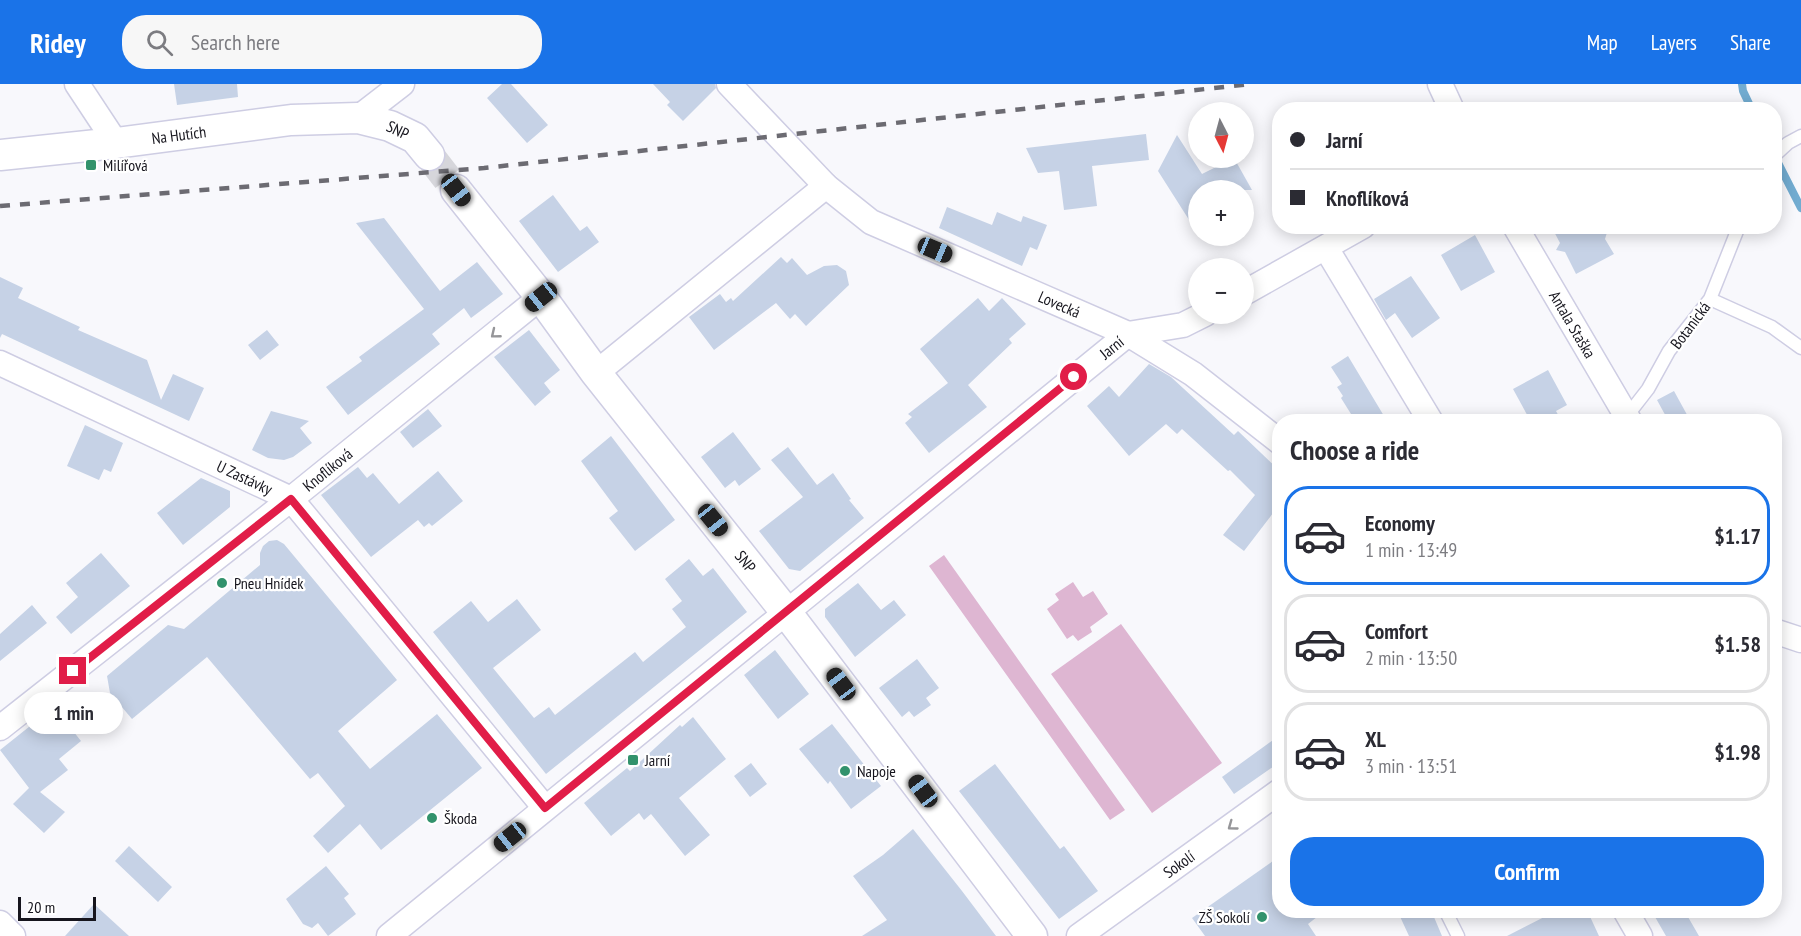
<!DOCTYPE html>
<html lang="en">
<head>
<meta charset="utf-8">
<style>
	:root { --surface:#fff; --page:#f7f7f7; --text:#2b2b33; --muted:#7c7c81; --line:#e1e1e2; --accent:#1a73e8 }
	body { margin:0; font-family:"PT Sans Narrow",sans-serif; background:var(--page); color:var(--text); height:100vh; display:flex; flex-direction:column; font-size:22px; white-space:nowrap }
	* { box-sizing:border-box; margin:0 }
	p { font-size:20px; color:var(--muted) }
	.icon { flex:none; width:33px; height:33px; fill:none; stroke:currentColor; stroke-width:2; stroke-linecap:round; stroke-linejoin:round }
	.map { position:relative; flex:1; overflow:hidden }
	.panel { position:absolute; left:1272px; top:330px; width:510px; height:504px; display:flex; flex-direction:column; background:var(--surface); border-radius:24px; box-shadow:0 3px 15px #0003 }
	.panel>* { flex:none }
	.banner { position:absolute; left:1272px; top:18px; width:510px; height:132px; border-radius:24px; box-shadow:0 3px 15px #0003; display:grid; align-content:center; height:132px; padding:0 18px; background:var(--surface) }
	.needle { width:39px; rotate:174deg }
	.fabs { position:absolute; left:1188px; top:18px; display:grid; gap:12px }
	.fabs a { display:grid; place-items:center; width:66px; height:66px; border-radius:50%; background:var(--surface); box-shadow:0 3px 15px #0003; font-size:30px }
	.scale { position:absolute; left:18px; bottom:15px; width:78px; box-sizing:border-box; padding-left:6px; border:3px solid #16151d; border-top:0; font-size:16px; line-height:21px; white-space:nowrap; color:#16151d; -webkit-text-stroke:4px #fff; paint-order:stroke }
	.end { position:absolute; width:27px; height:27px; margin:-14px; border:8px solid #e11d48; background:#fff; box-shadow:0 0 0 3px #fff }
	.from { border-radius:50% }
	.bubble { position:absolute; height:42px; border-radius:21px; background:var(--surface); box-shadow:0 3px 15px #0003; font-size:20px; font-weight:700; line-height:42px; text-align:center }
	.car { position:absolute; width:18px; height:36px; margin:-18px -9px; border-radius:8px; box-shadow:0 0 4px 2px #0007; background:linear-gradient(#222 24%,#8ab4d8 0 40%,#222 0 76%,#8ab4d8 0 86%,#222 0) }
	.banner b { display:flex; align-items:center; gap:21px; height:57px; font-size:22px }
	.banner b+b { border-top:2px solid var(--line) }
	.banner i { width:15px; height:15px; background:var(--text) }
	ul { padding:0; list-style:none }
	li { display:flex; align-items:center; gap:18px; height:99px; margin:0 12px 9px; padding:0 6px; border:3px solid var(--line); border-radius:24px }
	li div { flex:1 }
	li b { display:block; font-size:22px }
	li em { font-style:normal; font-weight:700 }
	li.active { border-color:var(--accent) }
	li>.icon { width:54px; height:54px; stroke-width:1.5 }
	h2 { padding:0 18px; font-size:27px; line-height:72px }
	.action { display:flex; gap:12px; margin-top:auto; padding:12px 18px }
	.action a { flex:1; height:69px; border-radius:24px; background:var(--accent); color:#fff; font-size:24px; font-weight:700; line-height:69px; text-align:center }
	header { display:flex; align-items:center; gap:36px; box-sizing:border-box; height:84px; padding:0 30px; background:var(--accent); color:#fff }
	header strong { font-size:28px }
	nav { display:flex; gap:33px; margin-inline-start:auto; font-size:21px }
	.search { width:420px; height:54px; background:var(--page); display:flex; align-items:center; gap:15px; box-sizing:border-box; padding:0 21px; border-radius:24px; color:var(--muted); font-size:22px }
	.map>svg:first-child { display:block }
</style>
</head>
<body>
<header>
<strong>Ridey</strong>
<div class="search"><svg class="icon" aria-label="search" viewBox="0 0 24 24"><circle cx="10" cy="10" r="6"/><path d="M15 15l6 6"/></svg>Search here</div>
<nav><a>Map</a><a>Layers</a><a>Share</a></nav>
</header>
<div class="map">
<svg width="1801" height="852" viewBox="0 0 1801 852">
	<rect width="100%" height="100%" fill="#f8f8fc"/>
	<path fill="#deb6d2" d="M944 471 1125 726 1110 736 929 482Z
		M1073 498 1083 513 1093 507 1108 530 1090 543 1092 548 1078 557 1073 551 1067 555 1047 525 1059 516 1055 510Z
		M1121 540 1222 679 1152 729 1051 590Z"/>
	<g fill="none" stroke-linecap="round" stroke-linejoin="round">
		<path stroke="#72acd1" stroke-width="8" d="M1742 0 1743 7 1752 26
			M1774 71 1801 124"/>
	</g>
	<path fill="#c6d2e6" d="M174 0H237L238 13 177 21Z
		M502 0H511L548 41 527 59 487 14Z
		M653 0H715L716 4 683 37 667 21 670 18Z
		M1146 50 1149 76 1092 82 1097 122 1064 126 1059 87 1038 89 1026 64Z
		M1177 51 1202 90 1234 74 1252 106H1198V150L1158 87Z
		M553 111 580 147 587 142 599 158 558 188 519 137Z
		M947 123 992 141 997 128 1021 138 1023 132 1047 141 1037 166 1030 163 1022 182 939 144Z
		M384 134 440 207 477 178 503 210 471 234 464 224 432 250 440 260 348 331 326 303 362 277 359 273 424 225 356 139Z
		M1551 142H1609L1605 155 1614 170 1576 190 1565 168 1556 166 1560 159Z
		M1475 151 1495 188 1461 207 1441 171Z
		M781 173 787 179 792 174 807 191 824 182 837 181 846 187 849 201 806 242 795 230 790 235 776 219 714 266 689 233 720 210 726 218 731 214 733 217Z
		M1411 192 1440 234 1412 254 1395 229 1386 236 1374 215Z
		M0 193 23 204 18 214 80 243 78 246 147 276 161 316 173 290 204 304 189 337 2 250 0 254Z
		M978 214 989 227 1002 214 1026 240 1009 255 1012 259 968 301 987 323 929 369 905 339 912 333 908 330 948 299 920 265Z
		M267 246 279 261 260 276 248 261Z
		M529 246 560 286 544 299 551 308 535 322 494 273Z
		M1348 272 1387 337 1356 338 1341 314 1343 312 1337 303 1342 300 1331 283Z
		M1149 280 1171 293 1234 351 1238 347 1280 387V420L1244 467 1223 451 1255 411 1230 386 1228 387 1182 345 1177 350 1166 340 1129 372 1087 322 1109 302 1119 313Z
		M1548 286 1567 321 1556 327 1562 338H1531L1513 305Z
		M1674 307 1691 338H1669L1657 316Z
		M428 325 442 342 413 364 400 348Z
		M271 327 309 337 300 344 312 359 293 373 284 376 268 374 252 366Z
		M85 341 123 359 111 388 104 385 99 396 67 382Z
		M733 348 761 385 739 402 735 396 725 404 701 373Z
		M611 352 675 436 635 467 609 434 618 427 581 377Z
		M788 363 817 401 833 389 851 415 849 416 864 434 800 487 789 485 759 447 803 413 771 376Z
		M358 383 367 394 373 389 399 420 438 387 463 417 432 442 429 439 424 443 418 436 371 473 321 411Z
		M201 394 230 407V423L183 461 157 429Z
		M277 456 284 460 397 596 338 647 370 685 437 630 482 684 381 766 360 740 328 769 313 752 345 722 318 689 310 695 207 573 132 635 110 609 107 592 168 541 184 545 260 481V469L263 462 269 457Z
		M101 469 130 502 71 550 56 533 78 513 66 499Z
		M689 475 703 492 713 484 747 528 546 690 433 548 471 517 488 538 517 515 541 546 493 584 534 634 549 623 555 631 635 568 643 578 686 543 672 525 682 517 665 495Z
		M858 499 881 526 894 516 906 531 855 573 825 533V525Z
		M32 521 47 539 0 577V550Z
		M775 566 809 610 778 635 744 591Z
		M917 575 939 604 926 614 931 621 914 633 909 627 902 633 879 604Z
		M54 623 81 657 59 675 68 686 40 708 65 728 44 749 13 720 29 704 0 666Z
		M693 633 726 675 679 714 710 751 685 772 651 730 644 736 639 729 611 752 584 719 627 684 630 687 680 641 682 643Z
		M832 640 881 702 851 725 830 697 828 700 799 665Z
		M1280 651V678L1234 710 1222 693Z
		M751 679 767 700 750 713 734 692Z
		M995 680 1060 765 1064 762 1098 807 1059 835 959 707Z
		M913 745 962 807 996 852H862L887 836 853 792 883 771Z
		M129 762 172 803 158 818 115 777Z
		M1280 772V826H1326L1308 840 1316 852H1205L1192 834Z
		M326 782 349 810 344 814 356 830 328 852 318 839 312 844 303 840 286 815Z
		M94 820 129 852H65Z
		M1397 826H1431L1442 852H1409Z
		M1558 826H1587L1599 852H1507Z
		M1651 826H1684L1699 852H1666Z"/>
	<g fill="none" stroke-linecap="round" stroke-linejoin="round">
		<path stroke="#d6d6db" stroke-width="30" stroke-dasharray="30 15" stroke-linecap="butt" d="M429 71 456 106"/>
		<defs>
			<path id="service" d="M1774 72 1788 59 1801 52
				M1710 215 1772 243 1801 264
				M1627 332 1648 305 1669 267 1710 215 1739 142
				M1445 826 1458 852"/>
			<g id="minor">
				<path d="M77 0 116 59"/>
				<path id="s1" d="M729 0 826 102 871 138 1128 250 1193 290 1280 358"/>
				<path d="M1440 0 1452 26"/>
				<path d="M358 34 402 0"/>
				<path id="s2" d="M1515 142 1630 338"/>
				<path d="M1326 164 1431 338"/>
				<path d="M1244 209 1363 142"/>
				<path id="s3" d="M0 279 291 415 545 724"/>
				<path d="M596 289 826 102"/>
				<path d="M1774 547 1801 556"/>
				<path id="s4" d="M0 644 291 415 541 213"/>
				<path d="M1625 826 1640 852"/>
				<path d="M0 839 13 852"/>
				<path id="s5" d="M389 852 1128 250 1183 241 1205 230"/>
				<path id="s6" d="M1079 852 1280 707"/>
			</g>
			<g id="tertiary">
				<path id="s7" d="M0 71 116 59 291 36 358 34 390 42 415 54 429 71"/>
				<path id="s8" d="M456 106 541 213 596 289 786 528 1032 852"/>
			</g>
		</defs>
		<use href="#service" stroke="#cecde3" stroke-width="15"/>
		<use href="#minor" stroke="#cecde3" stroke-width="27"/>
		<use href="#tertiary" stroke="#cecde3" stroke-width="33"/>
		<use href="#service" stroke="#fff" stroke-width="12"/>
		<use href="#minor" stroke="#fff" stroke-width="24"/>
		<use href="#tertiary" stroke="#fff" stroke-width="30"/>
		<path stroke="#6c6b72" stroke-width="4.5" stroke-dasharray="10 10" stroke-linecap="butt" d="M0 122 484 84 1251 0"/>
	</g>
	<defs><path id="oneway-chevron" d="M-2-3.5L2.5 0L-2 3.5" fill="none" stroke-width="1.6" stroke-linecap="round" stroke-linejoin="round" transform="scale(1.5)"/></defs>
	<g stroke="#969699">
		<use href="#oneway-chevron" transform="translate(495 250) rotate(141)"/>
		<use href="#oneway-chevron" transform="translate(1232 742) rotate(144)"/>
	</g>
	<g fill="none" stroke-linecap="round" stroke-linejoin="round">
		<path stroke="#e11d48" stroke-width="8" d="M73 587 291 415 545 724 1074 293"/>
	</g>
	<g fill="#32926c" stroke="#fff" stroke-width="2">
		<rect x="85" y="75" width="12" height="12" rx="3"/>
		<circle cx="222" cy="499" r="6"/>
		<rect x="627" y="670" width="12" height="12" rx="3"/>
		<circle cx="845" cy="687" r="6"/>
		<circle cx="432" cy="734" r="6"/>
		<circle cx="1262" cy="833" r="6"/>
	</g>
	<g text-anchor="middle" dominant-baseline="central" stroke-width="4.5" stroke-linejoin="round" paint-order="stroke">
		<g font-size="16" fill="#16151d" stroke="#fff">
			<text stroke="none"><textPath href="#s7" startOffset="402">SNP</textPath></text>
			<text stroke="none"><textPath href="#s7" startOffset="180">Na Hutích</textPath></text>
			<text stroke="none"><textPath href="#s1" startOffset="404">Lovecká</textPath></text>
			<text stroke="none"><textPath href="#s2" startOffset="114">Antala Staška</textPath></text>
			<text transform="translate(1690 241) rotate(-53)">Botanická</text>
			<text stroke="none"><textPath href="#s5" startOffset="932">Jarní</textPath></text>
			<text stroke="none"><textPath href="#s4" startOffset="417">Knoflíková</textPath></text>
			<text stroke="none"><textPath href="#s3" startOffset="270">U Zastávky</textPath></text>
			<text stroke="none"><textPath href="#s8" startOffset="471">SNP</textPath></text>
			<text stroke="none"><textPath href="#s6" startOffset="123">Sokolí</textPath></text>
		</g>
		<g font-size="16" fill="#16151d" stroke="#fff" text-anchor="start">
			<text x="103" y="81">Milířová</text>
			<text x="234" y="499">Pneu Hnídek</text>
			<text x="645" y="676">Jarní</text>
			<text x="857" y="687">Napoje</text>
			<text x="444" y="734">Škoda</text>
			<text x="1250" y="833" text-anchor="end">ZŠ Sokolí</text>
		</g>
	</g>
</svg>
<div class="fabs">
<a><svg class="needle" viewBox="-14 -14 28 28"><path d="M0-13l5 13h-10z" fill="#e53935"/><path d="M0 13l5-13h-10z" fill="#7c7c81"/></svg></a>
<a>+</a>
<a>−</a>
</div>
<div class="scale">20 m</div>
<i class="end from" style="left:1074px;top:293px"></i>
<i class="end" style="left:73px;top:587px"></i>
<div class="bubble" style="left:24px;top:608px;width:99px">1 min</div>
<i class="car" style="left:456px;top:106px;rotate:142deg"></i>
<i class="car" style="left:935px;top:166px;rotate:113deg"></i>
<i class="car" style="left:541px;top:213px;rotate:231deg"></i>
<i class="car" style="left:713px;top:436px;rotate:141deg"></i>
<i class="car" style="left:841px;top:600px;rotate:323deg"></i>
<i class="car" style="left:923px;top:707px;rotate:323deg"></i>
<i class="car" style="left:510px;top:753px;rotate:231deg"></i>
<div class="banner">
<b><i class="from"></i>Jarní</b>
<b><i></i>Knoflíková</b>
</div>
<section class="panel">
<h2>Choose a ride</h2>
<ul>
<li class="active"><svg class="icon" aria-label="car" viewBox="0 0 24 24"><path d="M5 17H2v-5l4-1 3-4h7l3 4 3 1v5h-3M9 17h6M6 11h13"/><circle cx="7" cy="17" r="2"/><circle cx="17" cy="17" r="2"/></svg><div><b>Economy</b><p>1 min · 13:49</p></div><em>$1.17</em></li>
<li><svg class="icon" aria-label="car" viewBox="0 0 24 24"><path d="M5 17H2v-5l4-1 3-4h7l3 4 3 1v5h-3M9 17h6M6 11h13"/><circle cx="7" cy="17" r="2"/><circle cx="17" cy="17" r="2"/></svg><div><b>Comfort</b><p>2 min · 13:50</p></div><em>$1.58</em></li>
<li><svg class="icon" aria-label="car" viewBox="0 0 24 24"><path d="M5 17H2v-5l4-1 3-4h7l3 4 3 1v5h-3M9 17h6M6 11h13"/><circle cx="7" cy="17" r="2"/><circle cx="17" cy="17" r="2"/></svg><div><b>XL</b><p>3 min · 13:51</p></div><em>$1.98</em></li>
</ul>
<div class="action"><a>Confirm</a></div>
</section>
</div>
</body>
</html>
